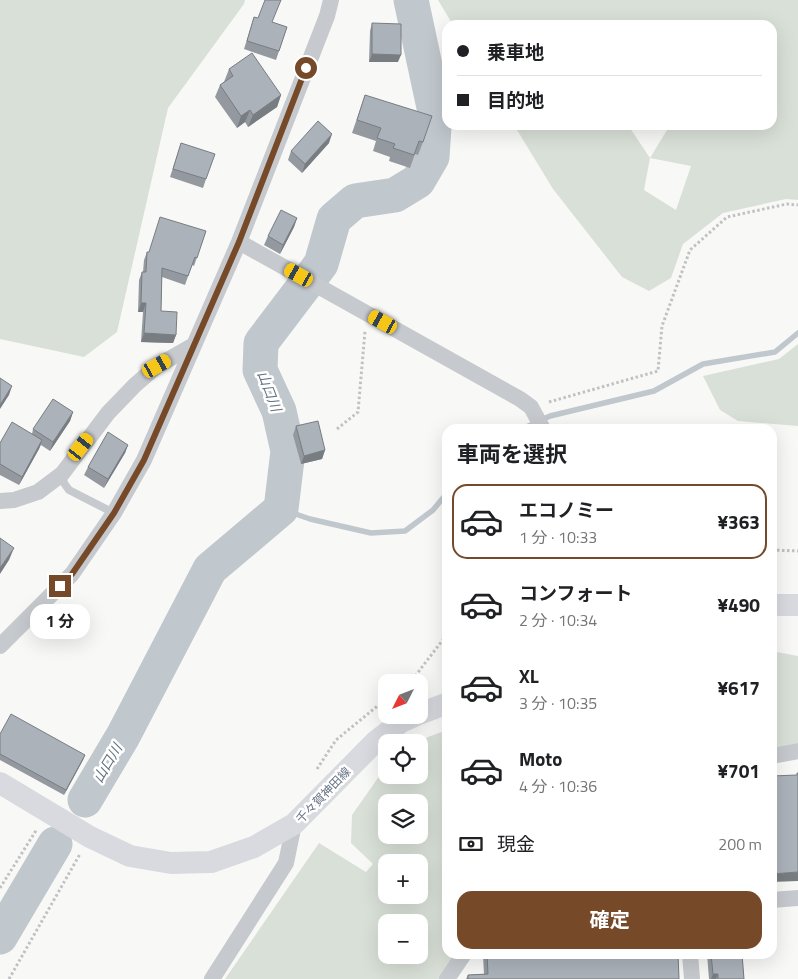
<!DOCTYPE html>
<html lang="ja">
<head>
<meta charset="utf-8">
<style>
	:root { --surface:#fff; --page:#f2f2f2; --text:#202124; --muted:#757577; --line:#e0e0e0; --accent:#764a29 }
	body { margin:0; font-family:"Titillium Web","Noto Sans JP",sans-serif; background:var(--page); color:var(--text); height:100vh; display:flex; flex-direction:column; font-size:19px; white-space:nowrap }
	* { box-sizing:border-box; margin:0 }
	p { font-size:16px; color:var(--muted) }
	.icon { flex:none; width:28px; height:28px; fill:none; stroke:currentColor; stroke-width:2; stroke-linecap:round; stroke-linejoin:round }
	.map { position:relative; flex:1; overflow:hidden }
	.details { position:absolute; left:442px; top:424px; width:335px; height:535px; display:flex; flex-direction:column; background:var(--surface); border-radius:15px; box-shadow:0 5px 20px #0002 }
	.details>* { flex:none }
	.banner { position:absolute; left:442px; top:20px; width:335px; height:110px; border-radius:15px; box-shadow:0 5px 20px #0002; display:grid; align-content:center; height:110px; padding:0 15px; background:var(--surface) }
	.needle { width:32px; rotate:228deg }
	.buttons { position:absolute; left:378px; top:674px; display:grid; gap:10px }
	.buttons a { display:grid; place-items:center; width:50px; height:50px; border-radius:10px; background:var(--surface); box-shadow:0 5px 20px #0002; font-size:25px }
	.end { position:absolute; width:22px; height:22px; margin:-11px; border:6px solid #764a29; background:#fff; box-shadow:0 0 0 2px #fff }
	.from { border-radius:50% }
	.bubble { position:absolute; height:35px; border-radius:15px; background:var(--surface); box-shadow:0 5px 20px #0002; font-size:16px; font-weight:700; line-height:35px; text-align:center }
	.car { position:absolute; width:15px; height:30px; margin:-15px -8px; border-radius:6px; box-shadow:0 0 4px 1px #0007; background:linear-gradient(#f5c518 24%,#345 0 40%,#f5c518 0 76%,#345 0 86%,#f5c518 0) }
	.banner b { display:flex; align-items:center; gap:18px; height:48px; font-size:19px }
	.banner b+b { border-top:1px solid var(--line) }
	.banner i { width:12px; height:12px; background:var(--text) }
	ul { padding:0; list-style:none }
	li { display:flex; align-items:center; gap:15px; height:75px; margin:0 10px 8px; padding:0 5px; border:2px solid transparent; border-radius:15px }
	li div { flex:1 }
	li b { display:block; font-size:19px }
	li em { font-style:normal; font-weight:700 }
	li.active { border-color:var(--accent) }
	li>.icon { width:45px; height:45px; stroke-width:1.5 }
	h2 { padding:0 15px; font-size:22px; line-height:60px }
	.pay { display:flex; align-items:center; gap:12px; height:55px; padding:0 15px; font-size:19px }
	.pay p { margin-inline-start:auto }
	.action { display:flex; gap:10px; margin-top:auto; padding:10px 15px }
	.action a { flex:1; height:58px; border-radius:15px; background:var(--accent); color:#fff; font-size:20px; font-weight:700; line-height:58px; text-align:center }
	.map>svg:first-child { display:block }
</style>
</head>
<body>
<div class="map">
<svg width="798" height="979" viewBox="0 0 798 979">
	<rect width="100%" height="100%" fill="#f8f9f6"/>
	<path fill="#d9e0d7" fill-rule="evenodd" d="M0 0H245L244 4 168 108 117 332 84 357 0 339Z
		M438 0H798V200L786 199 723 213 683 244 671 278 649 291 622 277 553 189 514 125H628L650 158 670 125H772V25H635L618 23 616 25H453ZM650 158 691 166 676 210 644 190Z
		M798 344V426L738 421 720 410 703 376 779 359Z
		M772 651 798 656V743L773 748Z
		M447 730 448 954H458L441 979H225L319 843 366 872 373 864 351 843 352 815 382 772 386 769V775H419V744L428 737ZM386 802H419V835H386ZM386 862H419V895H386ZM386 922H419V955H386Z"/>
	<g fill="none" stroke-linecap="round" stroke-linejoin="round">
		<path stroke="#c0c7cd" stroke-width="5.5" d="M522 429 550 416 654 391 703 364 775 352 798 333
			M281 509 310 519 371 533 405 531 433 510 448 492"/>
		<path stroke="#c0c7cd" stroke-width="35" d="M85 800 123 736 210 569 281 509 288 451 279 411 260 370 261 343 321 264 334 219 355 201 395 195 418 181 432 157 435 112 411 0
			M0 937 55 844"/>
		<path stroke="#c0c1c4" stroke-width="3" stroke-dasharray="2.5 2.5" stroke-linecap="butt" d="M549 402 658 371 662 326 690 250 727 217 787 204 798 205
			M337 429 358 412 365 331
			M772 550 798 551
			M407 682 416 675 448 633
			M317 769 336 740 386 699
			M0 888 37 829
			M9 979 80 854"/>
		<path stroke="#c6c9cd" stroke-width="8" d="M62 475 64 483 69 490 114 513"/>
		<path stroke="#c6c9cd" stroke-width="16" d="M239 242 520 399 531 407 543 429
			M0 501 14 500 38 492 62 474 108 413 135 385 157 366 194 345
			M0 646 72 574 114 513 144 460 239 242 327 16 331 0
			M772 756 798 751
			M772 900 798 898
			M690 954 692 979
			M212 979 286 863 294 824
			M447 979 464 954"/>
		<path stroke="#d8dadf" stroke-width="22" d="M772 605H798
			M419 714 448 703
			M0 783 90 837 130 856 171 863 211 862 254 847 294 824 376 741 401 722 417 715"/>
	</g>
	<path fill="#9499a0" d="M254 17 287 27 276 60 244 49Z
		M372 23 398 62H369L370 31Z
		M229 69 281 95 277 107 248 127 245 122 237 128 215 97 220 85 224 82Z
		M365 95 423 142 418 155 415 154 410 168 389 161 390 157 373 151 376 141 352 133Z
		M181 143 206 179 203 188 170 177Z
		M329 143 302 173 288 160 291 151Z
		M297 218 294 227 280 254 264 245 268 236Z
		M206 231 194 266 192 265 185 285 162 277 161 311 176 335 173 343 141 342 143 312H138L139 280 142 272H143L144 260 147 252H149Z
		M73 412 70 421 50 451 41 445 19 485 0 475V443L32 434 33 429Z
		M296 426 325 450 322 459 301 464 293 435Z
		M128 445 125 453 104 488 84 475 88 467Z
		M0 734 85 755 83 760 64 795 0 760Z
		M484 954H680H678L679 979H466L468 975 484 974 483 956Z
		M707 954H742L744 979H709Z"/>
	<path fill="#787d82" d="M372 54 401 55 398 62H369Z
		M281 95 277 107 248 127 253 115Z
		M250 110 245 122 237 128 241 116Z
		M332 134 329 143 302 173 305 164Z
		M297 218 294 227 280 254 283 245Z
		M141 303H146L143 312H138Z
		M144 333 176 335 173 343 141 342Z
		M12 386 9 395 0 409V405Z
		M73 412 70 421 50 451 53 442Z
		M42 440 39 449 19 485 22 477Z
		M128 445 125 453 104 488 108 479Z
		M325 450 322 459 301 464 304 456Z
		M14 548 9 560 0 574V568Z
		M85 755 83 760 64 795 66 790Z
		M798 872V881L772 882V874Z
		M713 974H718L716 979H711Z"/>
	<path fill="#acb2ba" stroke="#787d82" d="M265 0H281L272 22 287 27 279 51 247 41 254 17 258 18Z
		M372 23 401 24V55L372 54Z
		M252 53 281 95 253 115 250 110 241 116 220 85 233 76 229 69Z
		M365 95 432 116 423 142 419 141 414 155 393 148 395 144 377 138 381 128 357 120Z
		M318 121 332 134 305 164 291 151Z
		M181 143 215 154 206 179 173 169Z
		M281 210 297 218 283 245 268 236Z
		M160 217 206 231 197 258 195 257 188 276 162 268 161 311 177 312 176 335 144 333 146 303H141L142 272H146L147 252H149Z
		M0 378 12 386 0 405Z
		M53 399 73 412 53 442 33 429Z
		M318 421 325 450 304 456 296 426Z
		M12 422 42 440 22 477 0 464V443Z
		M108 432 128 445 108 479 88 467Z
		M0 538 14 548 0 568Z
		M11 714 85 755 66 790 0 754V734Z
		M797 773H798V872L772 874V776L797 775Z
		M487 954H678L679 979H468V975L488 974Z
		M711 954H742L744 979H718V974H713Z"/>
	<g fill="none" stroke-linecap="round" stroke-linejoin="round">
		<path stroke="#764a29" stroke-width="6" d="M60 586 72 574 114 513 144 460 239 242 306 68"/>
	</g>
	<g text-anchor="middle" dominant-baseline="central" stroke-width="5" stroke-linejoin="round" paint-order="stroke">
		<g font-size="12" fill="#687386" stroke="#fff">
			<text transform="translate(323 795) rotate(-46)">千々賀神田線</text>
		</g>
		<g font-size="14" font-style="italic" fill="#647482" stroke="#fff">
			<text transform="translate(270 391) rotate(69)">山口川</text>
			<text transform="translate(107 763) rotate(-59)">山口川</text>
		</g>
	</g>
</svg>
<div class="buttons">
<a><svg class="needle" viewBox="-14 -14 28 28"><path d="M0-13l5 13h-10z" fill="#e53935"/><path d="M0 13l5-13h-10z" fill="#757577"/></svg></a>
<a><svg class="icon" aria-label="locate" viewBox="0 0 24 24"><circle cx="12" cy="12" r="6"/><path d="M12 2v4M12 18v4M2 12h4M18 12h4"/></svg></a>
<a><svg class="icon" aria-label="layers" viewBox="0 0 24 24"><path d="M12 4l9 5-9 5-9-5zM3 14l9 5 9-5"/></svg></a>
<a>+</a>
<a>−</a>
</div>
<i class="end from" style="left:306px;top:68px"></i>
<i class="end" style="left:60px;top:586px"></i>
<div class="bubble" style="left:30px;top:604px;width:60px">1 分</div>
<i class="car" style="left:299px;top:275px;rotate:299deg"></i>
<i class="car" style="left:383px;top:322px;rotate:299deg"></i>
<i class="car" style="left:157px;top:366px;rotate:61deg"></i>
<i class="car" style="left:81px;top:447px;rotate:38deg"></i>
<div class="banner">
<b><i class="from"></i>乗車地</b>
<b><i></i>目的地</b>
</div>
<section class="details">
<h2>車両を選択</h2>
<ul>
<li class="active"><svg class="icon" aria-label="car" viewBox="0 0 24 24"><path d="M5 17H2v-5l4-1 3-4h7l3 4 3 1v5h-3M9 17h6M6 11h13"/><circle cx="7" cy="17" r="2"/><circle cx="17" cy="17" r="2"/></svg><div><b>エコノミー</b><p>1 分 · 10:33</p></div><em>¥363</em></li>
<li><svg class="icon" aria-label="car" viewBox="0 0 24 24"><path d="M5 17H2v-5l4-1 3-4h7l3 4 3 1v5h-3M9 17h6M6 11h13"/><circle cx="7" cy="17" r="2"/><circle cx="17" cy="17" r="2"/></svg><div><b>コンフォート</b><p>2 分 · 10:34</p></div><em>¥490</em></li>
<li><svg class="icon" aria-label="car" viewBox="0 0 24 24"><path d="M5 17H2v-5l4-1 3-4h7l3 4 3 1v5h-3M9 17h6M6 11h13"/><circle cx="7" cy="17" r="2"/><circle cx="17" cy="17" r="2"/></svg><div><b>XL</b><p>3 分 · 10:35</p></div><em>¥617</em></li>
<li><svg class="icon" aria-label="car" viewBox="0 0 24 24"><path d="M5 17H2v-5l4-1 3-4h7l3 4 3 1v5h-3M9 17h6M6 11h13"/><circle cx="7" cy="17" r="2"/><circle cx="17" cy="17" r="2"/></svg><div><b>Moto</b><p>4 分 · 10:36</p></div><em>¥701</em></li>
</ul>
<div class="pay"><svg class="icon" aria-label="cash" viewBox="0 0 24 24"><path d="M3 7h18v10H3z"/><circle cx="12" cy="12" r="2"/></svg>現金<p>200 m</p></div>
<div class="action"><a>確定</a></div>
</section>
</div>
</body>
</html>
